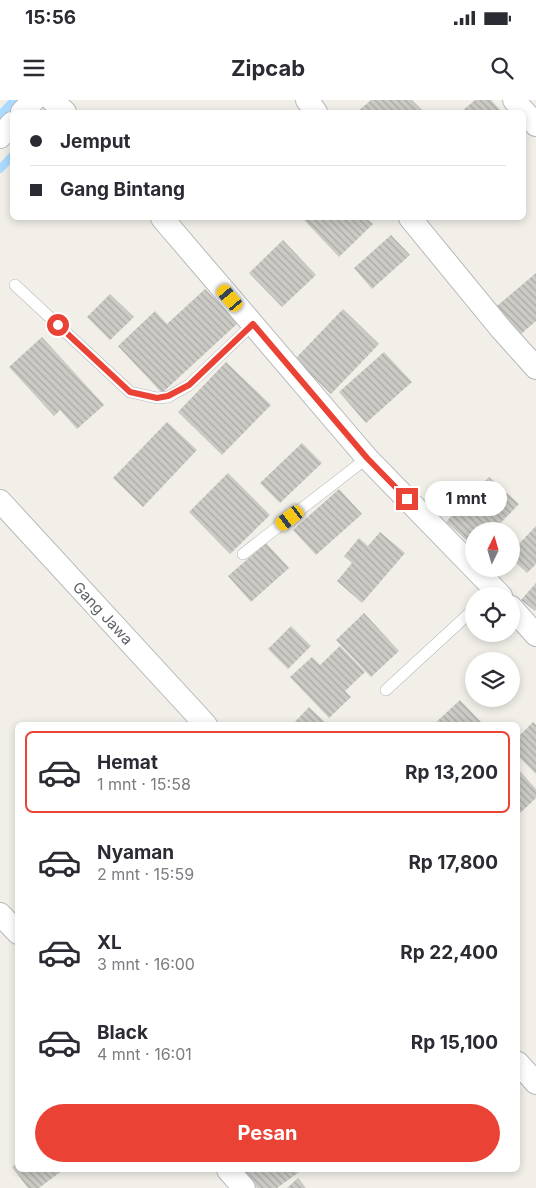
<!DOCTYPE html>
<html lang="id">
<head>
<meta charset="utf-8">
<style>
	:root { --surface:#fff; --page:#f7f7f7; --text:#2b2b33; --muted:#7c7c81; --line:#e1e1e2; --accent:#ea4335 }
	body { margin:0; font-family:Inter,sans-serif; background:var(--page); color:var(--text); height:100vh; display:flex; flex-direction:column; font-size:19px; white-space:nowrap }
	* { box-sizing:border-box; margin:0 }
	p { font-size:16px; color:var(--muted) }
	.icon { flex:none; width:28px; height:28px; fill:none; stroke:currentColor; stroke-width:2; stroke-linecap:round; stroke-linejoin:round }
	.map { position:relative; flex:1; overflow:hidden }
	.sheet { position:absolute; left:15px; top:622px; width:505px; height:450px; display:flex; flex-direction:column; background:var(--surface); border-radius:8px; box-shadow:0 2px 8px #0003 }
	.sheet>* { flex:none }
	.top-card { position:absolute; left:10px; top:10px; width:516px; height:110px; border-radius:8px; box-shadow:0 2px 8px #0003; display:grid; align-content:center; height:110px; padding:0 20px; background:var(--surface) }
	.needle { width:32px; rotate:5deg }
	.tools { position:absolute; left:465px; top:422px; display:grid; gap:10px }
	.tools a { display:grid; place-items:center; width:55px; height:55px; border-radius:50%; background:var(--surface); box-shadow:0 2px 8px #0003; font-size:25px }
	.end { position:absolute; width:22px; height:22px; margin:-11px; border:6px solid #ea4335; background:#fff; box-shadow:0 0 0 2px #fff }
	.from { border-radius:50% }
	.bubble { position:absolute; height:35px; border-radius:18px; background:var(--surface); box-shadow:0 2px 8px #0003; font-size:16px; font-weight:700; line-height:35px; text-align:center }
	.car { position:absolute; width:15px; height:30px; margin:-15px -8px; border-radius:6px; box-shadow:0 0 4px 1px #0007; background:linear-gradient(#f5c518 24%,#345 0 40%,#f5c518 0 76%,#345 0 86%,#f5c518 0) }
	.top-card b { display:flex; align-items:center; gap:18px; height:48px; font-size:19px }
	.top-card b+b { border-top:1px solid var(--line) }
	.top-card i { width:12px; height:12px; background:var(--text) }
	ul { padding:9px 0 0; list-style:none }
	li { display:flex; align-items:center; gap:15px; height:82px; margin:0 10px 8px; padding:0 10px; border:2px solid transparent; border-radius:8px }
	li div { flex:1 }
	li b { display:block; font-size:19px }
	li em { font-style:normal; font-weight:700 }
	li.on { border-color:var(--accent) }
	li>.icon { width:45px; height:45px; stroke-width:1.5 }
	.button { display:flex; gap:10px; margin-top:auto; padding:10px 20px }
	.button a { flex:1; height:58px; border-radius:30px; background:var(--accent); color:#fff; font-size:20px; font-weight:700; line-height:58px; text-align:center }
	.status { display:flex; justify-content:space-between; align-items:center; height:35px; padding:0 25px; background:var(--surface); direction:ltr }
	.status svg { height:14px; fill:currentColor }
	header { display:flex; justify-content:space-between; align-items:center; height:65px; padding:0 20px; background:var(--surface); font-size:22px; font-weight:700 }
	.map>svg:first-child { display:block }
</style>
</head>
<body>
<div class="status"><b>15:56</b><svg viewBox="0 0 49 12"><path d="M0 12V9h3v3zM5 12V6h3v6zM10 12V3h3v9zM15 12V0h3v12zM26 1h20v11H26zM47 4h2v5h-2z"/></svg></div>
<header><svg class="icon" aria-label="menu" viewBox="0 0 24 24"><path d="M4 6h16M4 12h16M4 18h16"/></svg>Zipcab<svg class="icon" aria-label="search" viewBox="0 0 24 24"><circle cx="10" cy="10" r="6"/><path d="M15 15l6 6"/></svg></header>
<div class="map">
<svg width="536" height="1088" viewBox="0 0 536 1088">
	<defs>
		<pattern id="building-back-hatch" width="6" height="6" patternUnits="userSpaceOnUse" patternTransform="scale(1.25)"><rect width="6" height="6" fill="#cccac5"/><path d="M-1 5l2 2M0 0l6 6M5-1l2 2" fill="none" stroke="#a9a8a4"/></pattern>
	</defs>
	<rect width="100%" height="100%" fill="#f1efe8"/>
	<g fill="none" stroke-linecap="round" stroke-linejoin="round">
		<path stroke="#aadaff" stroke-width="8" d="M0 15 14 0
			M0 69 12 56"/>
	</g>
	<path fill="url(#building-back-hatch)" d="M371 0H412L424 12H357Z
		M475 0H491L502 12H461Z
		M307 118H366L373 124 339 157 304 120Z
		M391 135 410 155 372 189 354 168Z
		M283 140 316 175 282 207 249 173Z
		M536 173V221L521 234 497 206Z
		M205 189 238 223 162 293 118 246 155 211 167 224Z
		M110 194 134 217 110 240 87 217Z
		M343 209 379 244 331 294 295 259Z
		M42 237 104 305 77 329 60 310 54 316 9 267Z
		M384 252 412 282 366 323 339 292Z
		M226 262 271 305 222 355 178 312Z
		M167 322 197 350 143 407 113 378Z
		M302 343 322 363 280 403 260 383Z
		M228 373 270 415 230 454 189 412Z
		M489 377 519 404 493 431H474V447L446 422Z
		M339 389 362 414 316 455 293 430Z
		M536 426V464L527 473 511 458V452Z
		M380 432 405 453 362 503 337 481 352 463 344 456 359 438 368 446Z
		M266 443 289 468 251 502 228 476Z
		M536 483V510L535 511 521 500Z
		M364 513 399 551 371 577 336 540Z
		M291 526 311 546 288 569 268 549Z
		M340 546 365 572 345 591 351 597 329 618 290 577 312 557 320 565Z
		M460 600 484 625H433Z
		M309 607 328 625H292Z
		M533 622 536 625V674L518 656V637Z
		M518 669 536 689V698L518 715Z
		M18 1063V1070H63L39 1088H28L12 1067Z
		M244 1070H302L277 1088H257Z
		M298 1078 306 1088H287Z"/>
	<g fill="none" stroke-linecap="round" stroke-linejoin="round">
		<defs>
			<path id="lane" d="M15 185 130 292 157 298 168 297 189 285 253 224
				M243 454 367 358
				M386 590 474 509"/>
			<path id="street" d="M52 0 65 12
				M307 0 316 12
				M514 0 536 25
				M22 12 34 0
				M0 37 12 23
				M162 118 367 358 474 468
				M410 118 501 229 536 268
				M0 401 206 625
				M475 469 501 496
				M511 507 536 535
				M0 814 18 833
				M518 963 536 983
				M228 1070 244 1088"/>
		</defs>
		<use href="#lane" stroke="#b5b8bc" stroke-width="12"/>
		<use href="#street" stroke="#b5b8bc" stroke-width="24"/>
		<use href="#lane" stroke="#fff" stroke-width="11"/>
		<use href="#street" stroke="#fff" stroke-width="22"/>
	</g>
	<g fill="none" stroke-linecap="round" stroke-linejoin="round">
		<path stroke="#ea4335" stroke-width="6" d="M58 225 130 292 157 298 168 296 189 285 253 224 367 358 407 399"/>
	</g>
	<g text-anchor="middle" dominant-baseline="central" stroke-width="5" stroke-linejoin="round" paint-order="stroke">
		<g font-size="15" fill="#5f6368" stroke="#fff">
			<text transform="translate(103 513) rotate(47)">Gang Jawa</text>
		</g>
	</g>
</svg>
<div class="tools">
<a><svg class="needle" viewBox="-14 -14 28 28"><path d="M0-13l5 13h-10z" fill="#e53935"/><path d="M0 13l5-13h-10z" fill="#7c7c81"/></svg></a>
<a><svg class="icon" aria-label="locate" viewBox="0 0 24 24"><circle cx="12" cy="12" r="6"/><path d="M12 2v4M12 18v4M2 12h4M18 12h4"/></svg></a>
<a><svg class="icon" aria-label="layers" viewBox="0 0 24 24"><path d="M12 4l9 5-9 5-9-5zM3 14l9 5 9-5"/></svg></a>
</div>
<i class="end from" style="left:58px;top:225px"></i>
<i class="end" style="left:407px;top:399px"></i>
<div class="bubble" style="left:425px;top:381px;width:82px">1 mnt</div>
<i class="car" style="left:230px;top:198px;rotate:320deg"></i>
<i class="car" style="left:290px;top:418px;rotate:233deg"></i>
<div class="top-card">
<b><i class="from"></i>Jemput</b>
<b><i></i>Gang Bintang</b>
</div>
<section class="sheet">
<ul>
<li class="on"><svg class="icon" aria-label="car" viewBox="0 0 24 24"><path d="M5 17H2v-5l4-1 3-4h7l3 4 3 1v5h-3M9 17h6M6 11h13"/><circle cx="7" cy="17" r="2"/><circle cx="17" cy="17" r="2"/></svg><div><b>Hemat</b><p>1 mnt · 15:58</p></div><em>Rp 13,200</em></li>
<li><svg class="icon" aria-label="car" viewBox="0 0 24 24"><path d="M5 17H2v-5l4-1 3-4h7l3 4 3 1v5h-3M9 17h6M6 11h13"/><circle cx="7" cy="17" r="2"/><circle cx="17" cy="17" r="2"/></svg><div><b>Nyaman</b><p>2 mnt · 15:59</p></div><em>Rp 17,800</em></li>
<li><svg class="icon" aria-label="car" viewBox="0 0 24 24"><path d="M5 17H2v-5l4-1 3-4h7l3 4 3 1v5h-3M9 17h6M6 11h13"/><circle cx="7" cy="17" r="2"/><circle cx="17" cy="17" r="2"/></svg><div><b>XL</b><p>3 mnt · 16:00</p></div><em>Rp 22,400</em></li>
<li><svg class="icon" aria-label="car" viewBox="0 0 24 24"><path d="M5 17H2v-5l4-1 3-4h7l3 4 3 1v5h-3M9 17h6M6 11h13"/><circle cx="7" cy="17" r="2"/><circle cx="17" cy="17" r="2"/></svg><div><b>Black</b><p>4 mnt · 16:01</p></div><em>Rp 15,100</em></li>
</ul>
<div class="button"><a>Pesan</a></div>
</section>
</div>
</body>
</html>
